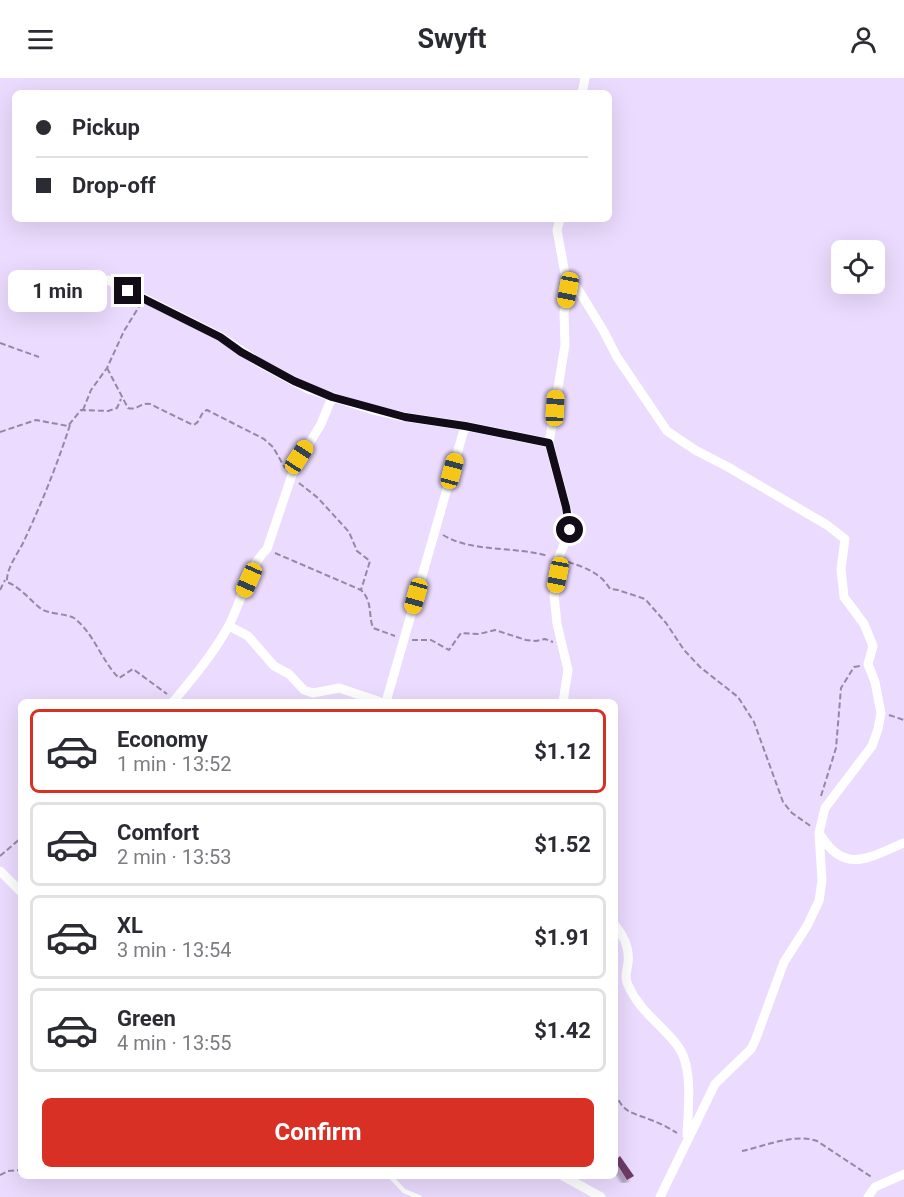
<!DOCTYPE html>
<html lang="en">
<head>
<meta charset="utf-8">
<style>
	:root { --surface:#fff; --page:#f2f2f3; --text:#2b2b33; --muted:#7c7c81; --line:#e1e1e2; --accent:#d93025 }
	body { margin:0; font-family:Roboto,sans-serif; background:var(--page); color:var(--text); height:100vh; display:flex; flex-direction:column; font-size:22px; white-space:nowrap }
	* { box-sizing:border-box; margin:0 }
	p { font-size:20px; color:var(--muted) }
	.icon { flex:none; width:33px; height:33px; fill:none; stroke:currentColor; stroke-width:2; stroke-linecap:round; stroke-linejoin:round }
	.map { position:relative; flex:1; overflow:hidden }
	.drawer { position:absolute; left:18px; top:621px; width:600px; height:480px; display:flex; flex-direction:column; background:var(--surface); border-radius:9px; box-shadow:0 6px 24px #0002 }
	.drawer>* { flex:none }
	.banner { position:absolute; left:12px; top:12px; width:600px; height:132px; border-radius:9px; box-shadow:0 6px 24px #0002; display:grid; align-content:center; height:132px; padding:0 24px; background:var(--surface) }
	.fabs { position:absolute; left:831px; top:162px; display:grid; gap:12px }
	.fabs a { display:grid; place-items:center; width:54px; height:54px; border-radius:9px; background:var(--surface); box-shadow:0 6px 24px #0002; font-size:30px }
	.end { position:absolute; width:27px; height:27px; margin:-14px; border:8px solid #120c18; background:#fff; box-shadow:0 0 0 3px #fff }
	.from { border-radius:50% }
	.bubble { position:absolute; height:42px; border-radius:9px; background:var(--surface); box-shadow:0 6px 24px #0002; font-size:20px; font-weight:700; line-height:42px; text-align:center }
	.car { position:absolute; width:18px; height:36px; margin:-18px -9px; border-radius:8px; box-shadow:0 0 4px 2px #0007; background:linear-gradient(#f5c518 24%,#345 0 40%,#f5c518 0 76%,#345 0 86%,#f5c518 0) }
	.banner b { display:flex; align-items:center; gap:21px; height:57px; font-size:22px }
	.banner b+b { border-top:2px solid var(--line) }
	.banner i { width:15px; height:15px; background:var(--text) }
	ul { padding:10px 0 0; list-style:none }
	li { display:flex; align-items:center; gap:18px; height:84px; margin:0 12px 9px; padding:0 12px; border:3px solid var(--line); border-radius:9px }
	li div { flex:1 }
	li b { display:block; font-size:22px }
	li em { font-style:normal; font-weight:700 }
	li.selected { border-color:var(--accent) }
	li>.icon { width:54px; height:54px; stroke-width:1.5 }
	.cta { display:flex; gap:12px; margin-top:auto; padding:12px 24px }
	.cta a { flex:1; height:69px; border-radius:9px; background:var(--accent); color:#fff; font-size:24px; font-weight:700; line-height:69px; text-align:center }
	header { display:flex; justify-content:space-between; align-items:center; height:78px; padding:0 24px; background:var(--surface); font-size:27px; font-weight:700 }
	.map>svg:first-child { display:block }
</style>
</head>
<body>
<header><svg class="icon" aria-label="menu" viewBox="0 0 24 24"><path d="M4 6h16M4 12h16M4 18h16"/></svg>Swyft<svg class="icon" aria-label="person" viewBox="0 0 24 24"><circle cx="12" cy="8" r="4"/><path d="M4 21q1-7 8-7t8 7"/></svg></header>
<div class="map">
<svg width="904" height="1119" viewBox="0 0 904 1119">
	<defs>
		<filter id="shadow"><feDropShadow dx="-4.5" dy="4.5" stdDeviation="1.5" flood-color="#0004"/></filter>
	</defs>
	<rect width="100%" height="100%" fill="#ebdbfe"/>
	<path fill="#6d3b69" filter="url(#shadow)" d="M620 1078 634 1098 627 1102 615 1083Z"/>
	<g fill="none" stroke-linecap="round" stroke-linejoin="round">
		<path stroke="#9488a2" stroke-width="2" stroke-dasharray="6 3" stroke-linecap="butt" d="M0 265 39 279
			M107 290 128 330C137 333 141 324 150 326L193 347C201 345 199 335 207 332L264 361 273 369 285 390
			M83 332 91 312 107 290 124 253 140 227
			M70 347C57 387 41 427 23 465 17 477 6 491 7 504 20 509 29 521 40 530 46 536 69 536 74 540 94 555 102 584 119 600L133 591 167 616
			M0 354 36 342 68 348 81 332 108 333 117 330 121 321
			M299 405 318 420 349 454 357 473 370 483 361 512
			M443 457C473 475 515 468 548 478
			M275 475 361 512C373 524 368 536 373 550L395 558
			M568 484C584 489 601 495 610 511L618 512 645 521 666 545 684 572 700 589 738 619 754 644 783 724 792 735 812 749
			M0 512 5 502
			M412 562H431L449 572 461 555 479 556 495 552 526 562 536 563 545 561 553 564
			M889 637 904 642
			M821 718 836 670 841 610 854 589 860 588
			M0 778 21 760
			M615 1014C623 1036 632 1034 651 1042 660 1045 669 1050 677 1055
			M742 1073C765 1068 794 1055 817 1063L873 1100
			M0 1097 8 1093 21 1092"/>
		<path stroke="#fff" stroke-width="4.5" d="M390 1098 404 1113 419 1119"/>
		<path stroke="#fff" stroke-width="9" d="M582 15 585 0
			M560 141 557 152 568 212 564 235 565 267 549 365 570 444V452L558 481V497L554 517 557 546 568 592 563 624
			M566 198 578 211 603 252 617 279 667 353 695 372 728 389 827 447 845 461 841 491 844 519 864 546 873 568 868 586 875 604 881 635 878 651 872 668 825 730 819 755 822 803 819 823 807 848 784 884 755 963 751 971 715 1006 660 1119
			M108 202 221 259 260 285 308 311 373 332 405 339 465 348 549 365
			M229 548 248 558 274 588 289 596 304 612 313 615 339 610 381 624
			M173 624C193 600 213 576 228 549 240 528 249 487 267 471L294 391 321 346 332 319
			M386 624 465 348
			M821 758C846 797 869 779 904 765
			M0 793 21 814
			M615 847C624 858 630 871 628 885 627 893 624 900 628 907 640 934 660 945 677 967 694 988 688 1031 687 1057
			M563 1098 601 1119
			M868 1119 875 1109 904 1096"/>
	</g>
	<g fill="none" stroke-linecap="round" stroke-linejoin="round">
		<path stroke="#120c18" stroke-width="8" d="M128 213 220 259 241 274 294 303 332 319 405 339 465 348 549 365 566 429 570 452"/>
	</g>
</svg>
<div class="fabs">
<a><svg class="icon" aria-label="locate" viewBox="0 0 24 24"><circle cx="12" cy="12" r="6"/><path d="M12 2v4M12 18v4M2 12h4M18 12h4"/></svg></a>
</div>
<i class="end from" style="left:570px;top:452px"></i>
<i class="end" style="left:128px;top:213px"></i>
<div class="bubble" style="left:8px;top:192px;width:99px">1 min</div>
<i class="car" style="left:568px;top:212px;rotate:191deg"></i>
<i class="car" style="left:555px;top:330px;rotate:3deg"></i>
<i class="car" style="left:299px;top:379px;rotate:33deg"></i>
<i class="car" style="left:452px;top:393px;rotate:15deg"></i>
<i class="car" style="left:558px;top:497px;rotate:191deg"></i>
<i class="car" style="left:249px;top:502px;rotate:204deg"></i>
<i class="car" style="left:416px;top:518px;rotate:196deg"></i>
<div class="banner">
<b><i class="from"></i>Pickup</b>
<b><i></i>Drop-off</b>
</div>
<section class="drawer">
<ul>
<li class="selected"><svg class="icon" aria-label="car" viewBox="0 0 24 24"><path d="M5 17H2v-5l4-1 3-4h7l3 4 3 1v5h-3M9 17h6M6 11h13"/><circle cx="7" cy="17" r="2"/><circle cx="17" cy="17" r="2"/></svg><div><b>Economy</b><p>1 min · 13:52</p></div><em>$1.12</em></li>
<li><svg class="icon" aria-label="car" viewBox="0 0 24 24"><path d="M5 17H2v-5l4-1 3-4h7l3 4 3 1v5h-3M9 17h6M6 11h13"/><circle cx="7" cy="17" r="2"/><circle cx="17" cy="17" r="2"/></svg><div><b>Comfort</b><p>2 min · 13:53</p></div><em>$1.52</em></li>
<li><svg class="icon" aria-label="car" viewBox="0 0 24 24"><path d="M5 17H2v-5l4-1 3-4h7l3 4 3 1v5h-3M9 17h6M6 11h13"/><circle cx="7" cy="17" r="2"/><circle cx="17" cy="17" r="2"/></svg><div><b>XL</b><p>3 min · 13:54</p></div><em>$1.91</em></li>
<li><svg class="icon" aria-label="car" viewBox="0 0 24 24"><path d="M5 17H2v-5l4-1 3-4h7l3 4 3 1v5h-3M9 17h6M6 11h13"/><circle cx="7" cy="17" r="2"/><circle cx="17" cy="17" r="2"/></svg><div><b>Green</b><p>4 min · 13:55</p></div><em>$1.42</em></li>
</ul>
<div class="cta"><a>Confirm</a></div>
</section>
</div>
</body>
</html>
